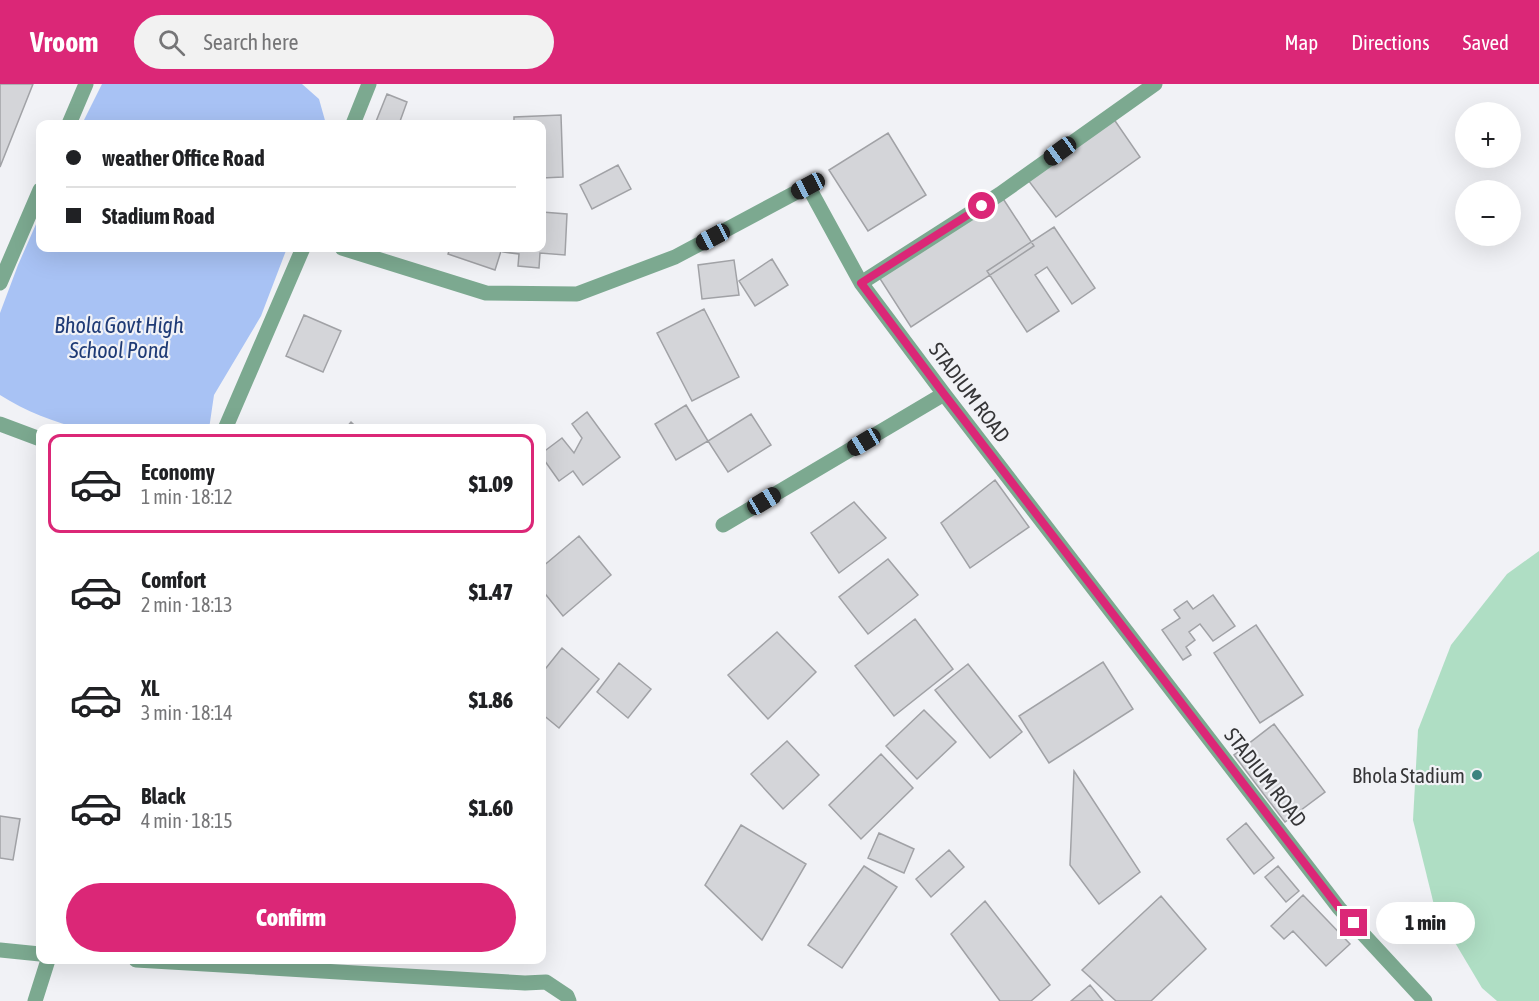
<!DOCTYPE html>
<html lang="en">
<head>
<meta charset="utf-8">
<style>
	:root { --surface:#fff; --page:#f2f2f2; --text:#202124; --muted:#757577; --line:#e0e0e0; --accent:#db2777 }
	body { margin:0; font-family:"Asap Condensed",sans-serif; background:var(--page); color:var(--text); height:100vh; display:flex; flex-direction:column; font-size:22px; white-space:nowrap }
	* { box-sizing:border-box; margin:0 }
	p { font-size:20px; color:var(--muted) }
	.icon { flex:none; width:33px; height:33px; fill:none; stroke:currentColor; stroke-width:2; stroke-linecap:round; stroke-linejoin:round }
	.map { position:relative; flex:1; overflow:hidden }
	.sheet { position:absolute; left:36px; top:340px; width:510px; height:540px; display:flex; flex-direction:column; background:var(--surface); border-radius:12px; box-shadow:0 6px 24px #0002 }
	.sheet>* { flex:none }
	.hud { position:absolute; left:36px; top:36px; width:510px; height:132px; border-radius:12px; box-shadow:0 6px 24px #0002; display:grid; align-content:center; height:132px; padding:0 30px; background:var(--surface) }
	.tools { position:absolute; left:1455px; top:18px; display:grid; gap:12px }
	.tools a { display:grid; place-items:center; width:66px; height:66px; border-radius:50%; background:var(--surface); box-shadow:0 6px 24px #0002; font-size:30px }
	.end { position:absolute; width:27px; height:27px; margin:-14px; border:8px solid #db2777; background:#fff; box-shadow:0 0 0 3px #fff }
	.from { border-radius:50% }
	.bubble { position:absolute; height:42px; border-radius:21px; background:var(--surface); box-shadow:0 6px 24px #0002; font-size:20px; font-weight:800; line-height:42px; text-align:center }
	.car { position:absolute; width:18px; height:36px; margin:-18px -9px; border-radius:8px; box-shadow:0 0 4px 2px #0007; background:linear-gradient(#222 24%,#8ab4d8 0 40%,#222 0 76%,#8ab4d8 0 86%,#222 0) }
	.hud b { display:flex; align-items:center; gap:21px; height:57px; font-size:22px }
	.hud b+b { border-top:2px solid var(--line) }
	.hud i { width:15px; height:15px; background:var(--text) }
	ul { padding:10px 0 0; list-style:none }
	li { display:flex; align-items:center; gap:18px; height:99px; margin:0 12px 9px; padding:0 18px; border:3px solid transparent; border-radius:12px }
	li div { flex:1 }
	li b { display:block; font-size:22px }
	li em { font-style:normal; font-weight:800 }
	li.current { border-color:var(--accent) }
	li>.icon { width:54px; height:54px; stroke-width:1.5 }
	.button { display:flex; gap:12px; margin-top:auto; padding:12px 30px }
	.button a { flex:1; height:69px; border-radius:36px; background:var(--accent); color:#fff; font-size:24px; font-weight:800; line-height:69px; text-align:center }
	header { display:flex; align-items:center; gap:36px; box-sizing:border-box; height:84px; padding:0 30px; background:var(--accent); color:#fff }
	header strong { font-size:28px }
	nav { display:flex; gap:33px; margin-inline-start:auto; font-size:21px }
	.search { width:420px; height:54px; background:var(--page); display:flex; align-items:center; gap:15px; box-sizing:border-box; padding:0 21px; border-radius:33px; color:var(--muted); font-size:22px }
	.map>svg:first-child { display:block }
</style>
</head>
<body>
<header>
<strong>Vroom</strong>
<div class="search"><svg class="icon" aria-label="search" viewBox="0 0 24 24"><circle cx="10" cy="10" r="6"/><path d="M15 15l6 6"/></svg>Search here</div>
<nav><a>Map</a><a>Directions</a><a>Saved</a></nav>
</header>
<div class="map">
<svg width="1539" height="917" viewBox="0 0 1539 917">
	<rect width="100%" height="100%" fill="#f1f2f6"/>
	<path fill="#afdec4" d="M1539 467V917H1497L1482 904 1435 825 1413 736 1418 646 1451 561 1507 490Z"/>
	<path fill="#a8c2f4" d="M102 0H302L319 15 326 40H82Z
		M40 131V164H287L261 232 214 311 209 345H84C55 339 25 327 0 311V229L18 181Z"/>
	<path fill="#d4d5d9" stroke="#a1a2a6" stroke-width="1.5" d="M0 0H33L0 83Z
		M387 10 407 18 399 40H375Z
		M561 31 563 93 542 94V40H514V33Z
		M1111 31 1140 73 1056 133 1025 92Z
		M888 49 926 111 868 147 829 86Z
		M618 81 631 105 592 125 580 101Z
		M1000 110 1034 162 911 243 877 190Z
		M542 128 567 130 565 171 540 169 539 184 518 182 519 170 503 168 505 164H542Z
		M1054 143 1095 204 1072 220 1047 183 1035 191 1059 227 1027 248 987 187Z
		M450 164H502L495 186 448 170Z
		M772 175 788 201 755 222 739 197Z
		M734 176 739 211 702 215 698 181Z
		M704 225 739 293 692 317 657 249Z
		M304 231 341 247 323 288 286 272Z
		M686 321 708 357 676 376 655 340Z
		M587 328 620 373 583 401 573 387 559 397 542 373V369L562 354 574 369 582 354 572 340Z
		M751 330 771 361 728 388 708 357Z
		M351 338 358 345H345Z
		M995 396 1029 443 970 484 941 439Z
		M854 418 886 454 839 489 811 449Z
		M579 452 611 491 563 532 542 506V483Z
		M888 475 918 511 868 550 839 513Z
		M1213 511 1235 542 1213 557 1200 540 1189 548 1195 556 1186 563 1191 571 1183 576 1162 546 1180 534 1174 526 1187 517 1193 525Z
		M915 535 953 585 894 632 855 582Z
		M1256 541 1303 611 1260 639 1214 569Z
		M777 548 816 588 768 635 728 591Z
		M562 564 599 595 559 644 542 630V589Z
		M1103 578 1133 625 1049 679 1019 632Z
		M619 579 651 605 628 634 597 608Z
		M968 580 1022 648 990 674 935 606Z
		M924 626 956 658 917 695 886 662Z
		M1274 640 1325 708 1285 738 1234 671Z
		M787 657 819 691 783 725 751 690Z
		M881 670 913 704 861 755 829 721Z
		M1074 687 1140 788 1099 820 1070 781Z
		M0 732 20 735 13 776 0 774Z
		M1246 739 1274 774 1254 790 1227 755Z
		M741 741 806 780 762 856 705 801Z
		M879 749 914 765 904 789 868 774Z
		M949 766 964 783 931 813 916 795Z
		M864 782 897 803 842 884 808 861Z
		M1278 782 1299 807 1286 818 1265 793Z
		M1303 811 1350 860 1326 882 1293 847 1284 855 1271 842Z
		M1161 812 1206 865 1151 917H1116L1082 886Z
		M985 817 1050 901 1031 917H1000L951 850Z
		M1090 901 1103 917H1071Z"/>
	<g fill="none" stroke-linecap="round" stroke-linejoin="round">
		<path stroke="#7ca990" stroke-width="15" d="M69 40 86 0
			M342 164 486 209 577 210 675 173 808 102 861 199 944 310 1339 824 1425 917
			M0 199 40 106
			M861 199 1000 110 1155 0
			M0 340 40 355
			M723 441 944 310
			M0 866 40 870
			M136 876 525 899 546 898 567 912 569 917"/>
		<path stroke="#7ca990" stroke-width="15" d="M353 40 369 0
			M225 345 303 164
			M35 917 48 876"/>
	</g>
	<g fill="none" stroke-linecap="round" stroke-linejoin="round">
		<path stroke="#db2777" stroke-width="8" d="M982 122 861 199 944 310 1339 824 1354 839"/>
	</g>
	<circle fill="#3c837f" stroke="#f1f2f6" stroke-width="2" cx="1477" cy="691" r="6"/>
	<g text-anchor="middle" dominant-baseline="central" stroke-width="4.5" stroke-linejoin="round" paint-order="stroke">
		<g font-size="21" fill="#353537" stroke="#f1f2f6">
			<text transform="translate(970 308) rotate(53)">STADIUM ROAD</text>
			<text transform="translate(1266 693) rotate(52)">STADIUM ROAD</text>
		</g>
		<g font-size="21" fill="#353537" stroke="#f1f2f6" text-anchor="end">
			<text x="1465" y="691">Bhola Stadium</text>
		</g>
		<g font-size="22" font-style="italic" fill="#1f3b76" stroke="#f1f2f6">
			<text x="119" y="241">Bhola Govt High<tspan x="119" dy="25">School Pond</tspan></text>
		</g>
	</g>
</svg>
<div class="tools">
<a>+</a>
<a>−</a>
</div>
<i class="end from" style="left:982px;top:122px"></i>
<i class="end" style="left:1354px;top:839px"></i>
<div class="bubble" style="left:1376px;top:818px;width:99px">1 min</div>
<i class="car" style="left:1060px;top:67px;rotate:234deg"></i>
<i class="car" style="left:808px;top:102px;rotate:242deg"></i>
<i class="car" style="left:713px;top:153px;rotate:242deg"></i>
<i class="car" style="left:864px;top:358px;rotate:239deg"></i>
<i class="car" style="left:764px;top:417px;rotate:59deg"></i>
<div class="hud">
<b><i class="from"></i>weather Office Road</b>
<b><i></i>Stadium Road</b>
</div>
<section class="sheet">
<ul>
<li class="current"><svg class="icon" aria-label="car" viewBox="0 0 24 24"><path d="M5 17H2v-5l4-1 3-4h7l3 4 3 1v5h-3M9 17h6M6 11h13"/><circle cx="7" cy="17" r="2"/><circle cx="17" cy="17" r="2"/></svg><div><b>Economy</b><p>1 min · 18:12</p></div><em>$1.09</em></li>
<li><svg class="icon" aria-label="car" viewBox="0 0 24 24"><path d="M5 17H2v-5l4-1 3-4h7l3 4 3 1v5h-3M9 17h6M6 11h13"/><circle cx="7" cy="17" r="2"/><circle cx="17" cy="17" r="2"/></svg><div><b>Comfort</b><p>2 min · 18:13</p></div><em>$1.47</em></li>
<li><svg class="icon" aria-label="car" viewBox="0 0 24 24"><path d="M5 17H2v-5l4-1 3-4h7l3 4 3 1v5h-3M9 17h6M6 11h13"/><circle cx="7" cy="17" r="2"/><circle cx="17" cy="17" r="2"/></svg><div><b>XL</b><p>3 min · 18:14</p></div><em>$1.86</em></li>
<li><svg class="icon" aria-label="car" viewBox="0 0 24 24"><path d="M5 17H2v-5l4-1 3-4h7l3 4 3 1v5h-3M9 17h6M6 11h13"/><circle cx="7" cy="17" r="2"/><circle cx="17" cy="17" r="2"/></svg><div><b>Black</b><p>4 min · 18:15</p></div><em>$1.60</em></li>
</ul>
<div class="button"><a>Confirm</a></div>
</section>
</div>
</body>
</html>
